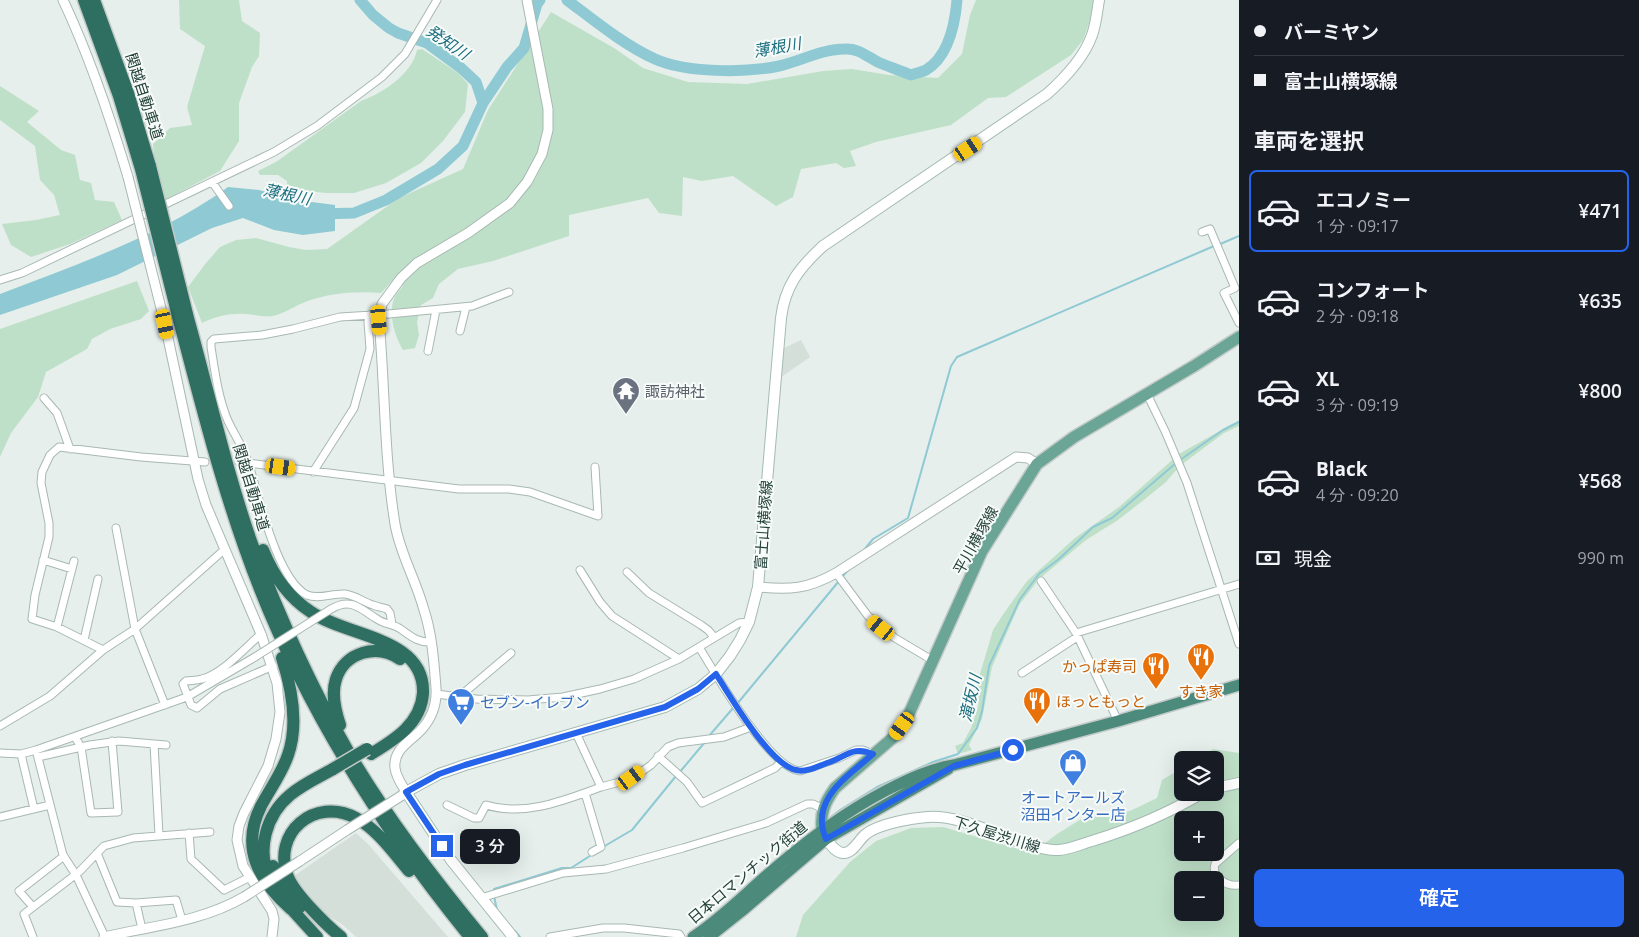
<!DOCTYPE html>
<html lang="ja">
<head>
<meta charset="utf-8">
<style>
	:root { --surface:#171b24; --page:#242831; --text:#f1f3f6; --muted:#9ea1a6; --line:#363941; --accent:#2563eb }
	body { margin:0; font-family:"Open Sans","Noto Sans JP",sans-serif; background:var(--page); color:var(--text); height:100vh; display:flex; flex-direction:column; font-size:19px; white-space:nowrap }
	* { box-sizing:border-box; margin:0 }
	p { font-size:16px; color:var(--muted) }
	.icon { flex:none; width:28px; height:28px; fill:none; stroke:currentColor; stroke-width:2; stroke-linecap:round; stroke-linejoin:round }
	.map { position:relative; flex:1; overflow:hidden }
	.side { display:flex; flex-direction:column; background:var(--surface); width:400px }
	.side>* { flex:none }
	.hud { display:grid; align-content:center; height:110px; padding:0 15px; background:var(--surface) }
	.fabs { position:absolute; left:1174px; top:751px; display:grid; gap:10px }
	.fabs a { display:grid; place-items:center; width:50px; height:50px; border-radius:8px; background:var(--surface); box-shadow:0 5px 20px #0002; font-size:25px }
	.end { position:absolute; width:22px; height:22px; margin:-11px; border:6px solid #2563eb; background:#fff; box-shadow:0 0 0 2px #fff }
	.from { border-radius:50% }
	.bubble { position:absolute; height:35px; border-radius:8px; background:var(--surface); box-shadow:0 5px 20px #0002; font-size:16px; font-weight:600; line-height:35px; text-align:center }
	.car { position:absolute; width:15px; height:30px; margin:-15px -8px; border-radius:6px; box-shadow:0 0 4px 1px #0007; background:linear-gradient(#f5c518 24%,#345 0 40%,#f5c518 0 76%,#345 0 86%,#f5c518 0) }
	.hud b { display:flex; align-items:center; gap:18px; height:48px; font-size:19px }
	.hud b+b { border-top:1px solid var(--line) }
	.hud i { width:12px; height:12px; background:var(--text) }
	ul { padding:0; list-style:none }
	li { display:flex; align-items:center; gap:15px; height:82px; margin:0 10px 8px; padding:0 5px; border:2px solid transparent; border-radius:8px }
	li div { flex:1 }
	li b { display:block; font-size:19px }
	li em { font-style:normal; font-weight:600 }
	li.on { border-color:var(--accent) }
	li>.icon { width:45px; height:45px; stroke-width:1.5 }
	h2 { padding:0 15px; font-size:22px; line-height:60px }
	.pay { display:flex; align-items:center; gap:12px; height:55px; padding:0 15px; font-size:19px }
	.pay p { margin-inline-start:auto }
	.button { display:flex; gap:10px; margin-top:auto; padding:10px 15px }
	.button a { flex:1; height:58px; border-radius:8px; background:var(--accent); color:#fff; font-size:20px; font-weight:600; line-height:58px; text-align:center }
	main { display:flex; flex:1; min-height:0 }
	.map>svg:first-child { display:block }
</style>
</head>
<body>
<main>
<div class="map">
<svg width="1239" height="937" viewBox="0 0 1239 937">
	<rect width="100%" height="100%" fill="#e6efeb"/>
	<path fill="#d4dfda" d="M801 340 810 357 780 378 784 348Z
		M356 833 368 844 448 937H356L343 925 322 912 294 876Z"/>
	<path fill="#bfe0c8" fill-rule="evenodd" d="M179 0H239L242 21 260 33 259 56 252 67 239 103V141L220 171 159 203 153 144 170 128 192 125 187 107 205 46 180 29Z
		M976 0H1094L1092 15 1083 40 1071 55 1006 97 988 98 951 125 876 142 850 151 856 166 844 168 836 163 801 169 793 197 776 206 733 176 702 181 683 177 682 216 659 213 648 198 569 215V236L493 261 458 269 439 284 433 298 421 305 417 322 419 335 415 348 403 350C395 337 388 314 394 299 395 295 400 290 403 286L393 280 381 293C355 291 330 293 305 302 295 306 283 314 273 316 264 317 256 315 246 314 230 313 217 316 202 323L188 287 206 263 220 247 236 240 256 238 289 247 306 250 327 249 399 198 463 169 488 110 551 12 614 48 643 68 688 82 747 84 823 71 852 69 889 75 938 78 962 54 970 15Z
		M422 49 458 73 468 84 465 112 443 141 421 163 386 183 354 193H326L287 189V181L278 175H260L258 171 276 162 361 101C383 93 412 74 417 50Z
		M0 86 39 111 27 122 61 150 75 155 80 180 91 183 95 200 114 202 122 220 70 244 31 257 11 245 2 224 36 220 60 215 54 195 40 180 35 146 0 120Z
		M137 281 149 311 141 319 110 329 92 339 87 349 46 372 38 397 11 433 0 457V329Z
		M1239 420V426L1224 433 1185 462 1178 468 1166 482 1145 499 1118 520 1086 540 1039 579 1019 605 992 667 982 719 969 745 972 750 958 754 955 746 963 743 971 728 978 707 979 695 977 684 993 630 1004 613 1027 581 1075 538 1119 507 1179 454Z
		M1213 749 1239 753V937H796L803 915 850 862 876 841 911 828 943 827 1032 853 1057 834 1083 818 1130 811 1157 798 1162 780 1182 768V792H1215V760H1195ZM1182 820H1215V852H1182ZM1182 880H1215V912H1182Z"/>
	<path fill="#8ec9d4" d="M228 187 259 190 296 200 335 205V231L303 235 274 230 243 218 212 228 117 275 0 315V294C78 264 160 236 228 187Z"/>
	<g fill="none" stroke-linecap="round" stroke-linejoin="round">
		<path stroke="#8ec9d4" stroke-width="2" d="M1218 245 1239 236
			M1180 460 1223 430 1239 422
			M864 550 873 539 908 518 951 366 957 357 1214 246
			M842 577 849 569
			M737 704 839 581
			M709 736 734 707
			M679 773 705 742
			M827 820 840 810 877 787 933 762 958 754 977 728 982 711 989 666 1020 599 1039 574 1059 559 1093 527 1112 518 1176 463
			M603 847 632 830 676 776
			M494 891V889L562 868H571L593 854
			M494 896 497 910
			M515 931 520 937"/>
		<path stroke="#8ec9d4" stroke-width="11" d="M360 0 373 15 389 28 398 33 427 43 461 68 476 82 483 103
			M567 0C595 21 624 45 655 59 686 73 746 73 779 66 801 61 822 49 845 49 859 48 867 57 880 63 890 67 901 71 911 75 916 73 922 72 926 70 949 56 955 24 957 0
			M322 214 354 213 386 200 438 169 463 146 483 103 507 67 524 48 537 4 540 0"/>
		<defs>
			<path id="minor" d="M212 182 229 206
				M1202 232 1210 229 1235 288 1224 293 1239 323
				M0 280 22 273 274 152 317 126 382 77 405 54 437 0
				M389 314 472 306 509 292
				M372 315 340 317 293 329 262 335 214 339 211 342V347C215 372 218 397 228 421 235 436 245 450 249 465 259 497 277 580 307 595 319 600 332 593 345 594 355 595 363 602 373 605 377 607 382 607 387 609L390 613 392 624
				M460 331 466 307
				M428 351 436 310
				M1147 394 1165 431 1187 483 1239 644
				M44 398 57 413 70 449
				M239 462 459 489H509L530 492 598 516 595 467
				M313 472 354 408 370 349 368 322 369 315
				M116 528 135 629 165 705
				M43 560 72 569
				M74 561 57 627 103 650
				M580 570 600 602 612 616 679 659
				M627 572 649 593 701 625 708 630 714 637
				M836 573 868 616 895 638 932 660
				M1041 581 1076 633 1118 721
				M331 609C352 597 360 609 377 619 384 624 392 624 399 628 410 635 417 643 431 642
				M57 627 32 619 35 595 49 537V523L41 483 42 472 50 455 59 447 141 457 205 462
				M1076 633 1239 584
				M261 634C245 648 222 674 202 679 196 681 191 680 186 681L183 684 191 705 197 708 220 689 273 666
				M84 640 98 579
				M699 647C715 673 770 769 800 771L839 758 856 750H863L873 754
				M1022 673 1077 637
				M436 694 476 699 528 700 563 697 600 689 634 679 679 659 739 623 749 622
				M459 697 511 653
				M0 726 50 696 103 650 135 629 225 549
				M576 733 601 787 631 779 651 765 668 747 678 743 724 737 751 727
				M75 737 81 747 91 813 118 812 112 741
				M154 744 159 835
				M36 750 63 855 76 875 105 937
				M0 753 21 754 36 750 187 697 255 657
				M21 754 34 809
				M658 756 687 782 702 803 775 768 781 762
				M38 757 90 745 119 741 166 745
				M585 793 601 847 592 852
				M447 805 474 818H479L486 805C525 817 565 800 601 787
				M0 817 50 805
				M189 833 191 859 224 890 250 877
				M1239 843 1215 864C1211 877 1227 887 1239 885
				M97 853 117 902 136 903 176 900 182 920
				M481 898 563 873 606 869 683 848 766 823 807 804H813L823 809
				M136 903 142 929
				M33 907 19 891 64 856
				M33 937 24 914 79 872 104 846 133 838 210 832
				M550 937 603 928H624L679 934 681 937"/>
			<path id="tertiary" d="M63 0C90 57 110 117 128 177
				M165 324 198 479 206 505 261 634 277 683 280 712 276 739 268 766 244 813 239 826 237 840 243 866 272 911 274 919 272 937
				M758 587C790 590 808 589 836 573L1016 457 1028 458 1037 464
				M401 796 406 792C402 785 396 777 395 768 393 749 410 742 421 730 432 718 437 704 436 688 434 662 432 634 424 610 416 580 400 554 395 524 384 456 385 387 379 320L382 304 401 278 417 263 468 233 510 203 527 182 542 154 548 130V109L527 0
				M300 861 347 830
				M104 937C151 926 201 922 244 897"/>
			<path id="secondary" d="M1215 788 1239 783
				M826 839C831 845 835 852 843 853 853 854 859 839 866 834 878 824 912 818 928 817 961 815 995 835 1026 844 1036 847 1049 851 1059 850 1071 849 1081 844 1092 841 1131 829 1169 813 1204 792
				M513 937 451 860 406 792 439 774 465 765 665 707 698 689 716 674 730 656 740 640 749 622 758 587 781 318C785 286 799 268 823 246L1047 94C1065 78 1084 58 1092 35 1096 24 1097 12 1099 0"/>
			<path id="primary" d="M822 830C820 813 825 802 835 788L896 735 908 716 982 551 1037 464 1074 437 1194 366 1239 337"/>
			<path id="trunk" d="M693 937C720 919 742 897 766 876 803 843 843 813 887 790 909 779 929 769 954 765L1118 721 1239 685
				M709 937 743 910 826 839 948 769"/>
			<path id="motorway" d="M84 0 119 96 141 169
				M94 0 128 93 150 166
				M188 318C209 393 226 470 252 544 279 616 311 686 349 753 387 818 434 879 482 937
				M179 320C199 396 218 472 244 546 294 690 374 819 470 937
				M263 550C273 575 288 597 311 612 347 637 425 637 423 693 421 724 394 740 371 754
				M282 658C292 689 299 724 288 755 282 773 270 789 261 806 240 848 259 881 291 909
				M340 725C335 710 331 694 336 679 345 652 377 643 400 659
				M273 866 283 888 300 907
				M270 879C256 850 266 815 290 795 303 784 319 777 333 769
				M287 904 317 937
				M341 937C326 925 295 894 288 877 271 833 315 796 356 818 378 830 393 852 409 871"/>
		</defs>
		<use href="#minor" stroke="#a8b8b2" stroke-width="9"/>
		<use href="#tertiary" stroke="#a8b8b2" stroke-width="11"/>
		<use href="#secondary" stroke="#a4bbb3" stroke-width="12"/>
		<use href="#primary" stroke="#c2cac8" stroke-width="14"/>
		<use href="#trunk" stroke="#c2cac8" stroke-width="14"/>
		<use href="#motorway" stroke="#c2cac8" stroke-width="15"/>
		<use href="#minor" stroke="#fff" stroke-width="7"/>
		<use href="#tertiary" stroke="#fff" stroke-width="9"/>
		<use href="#secondary" stroke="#fff" stroke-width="10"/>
		<use href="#primary" stroke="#6aa596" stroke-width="11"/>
		<use href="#trunk" stroke="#4c8a7c" stroke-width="11"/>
		<use href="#motorway" stroke="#2f6f62" stroke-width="12"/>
		<defs>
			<path id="minor-bridge" d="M372 315 389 314
				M255 657 331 609"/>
			<path id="tertiary-bridge" d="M128 177 165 324
				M347 830 401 796
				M244 897 300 861"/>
			<path id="motorway-bridge" d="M150 166 188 318
				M141 169 179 320
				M333 769 367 749"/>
		</defs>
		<use href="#minor-bridge" stroke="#a8b8b2" stroke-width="9" stroke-linecap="butt"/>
		<use href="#tertiary-bridge" stroke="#a8b8b2" stroke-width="11" stroke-linecap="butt"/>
		<use href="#motorway-bridge" stroke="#c2cac8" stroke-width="15" stroke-linecap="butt"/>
		<use href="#minor-bridge" stroke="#fff" stroke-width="7"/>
		<use href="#tertiary-bridge" stroke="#fff" stroke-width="9"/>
		<use href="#motorway-bridge" stroke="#2f6f62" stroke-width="12"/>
	</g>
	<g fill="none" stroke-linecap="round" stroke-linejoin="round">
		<path stroke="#2563eb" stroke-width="6" d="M442 846 406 792 439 774 465 765 665 707 698 689 716 674C730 696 770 765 796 770 807 773 820 765 830 762 848 755 854 746 873 754 847 777 809 800 826 839L954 766 1013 750"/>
	</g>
	<defs>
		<symbol id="temple-pin" viewBox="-11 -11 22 30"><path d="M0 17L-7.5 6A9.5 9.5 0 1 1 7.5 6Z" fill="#6b7280" stroke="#f7fbf9"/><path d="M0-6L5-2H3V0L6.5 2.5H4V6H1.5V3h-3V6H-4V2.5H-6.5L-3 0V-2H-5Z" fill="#fff"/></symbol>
		<symbol id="restaurant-pin" viewBox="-11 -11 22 30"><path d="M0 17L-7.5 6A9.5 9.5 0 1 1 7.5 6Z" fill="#e8710a" stroke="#f7fbf9"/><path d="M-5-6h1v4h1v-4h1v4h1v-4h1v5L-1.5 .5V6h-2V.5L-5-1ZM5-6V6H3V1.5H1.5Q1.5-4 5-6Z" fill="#fff"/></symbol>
		<symbol id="supermarket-pin" viewBox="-11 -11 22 30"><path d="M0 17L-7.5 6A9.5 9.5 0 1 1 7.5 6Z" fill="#3f7fe0" stroke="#f7fbf9"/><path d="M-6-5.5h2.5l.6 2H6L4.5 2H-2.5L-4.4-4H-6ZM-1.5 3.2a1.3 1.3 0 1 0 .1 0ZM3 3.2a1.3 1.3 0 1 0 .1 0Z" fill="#fff"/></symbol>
		<symbol id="shop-pin" viewBox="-11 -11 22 30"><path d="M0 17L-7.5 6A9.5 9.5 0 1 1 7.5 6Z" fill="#3f7fe0" stroke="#f7fbf9"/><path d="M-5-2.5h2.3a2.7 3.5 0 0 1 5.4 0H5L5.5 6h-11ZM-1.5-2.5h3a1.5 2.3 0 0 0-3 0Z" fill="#fff"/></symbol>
	</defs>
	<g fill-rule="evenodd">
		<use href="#temple-pin" x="610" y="375" width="32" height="43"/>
		<use href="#restaurant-pin" x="1185" y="641" width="32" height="43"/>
		<use href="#restaurant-pin" x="1140" y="650" width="32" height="43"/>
		<use href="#restaurant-pin" x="1021" y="685" width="32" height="43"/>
		<use href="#supermarket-pin" x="445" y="686" width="32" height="43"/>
		<use href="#shop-pin" x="1057" y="747" width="32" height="43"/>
	</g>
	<g text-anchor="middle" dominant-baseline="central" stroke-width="4" stroke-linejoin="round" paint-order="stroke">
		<g font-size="15" fill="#24423a" stroke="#f7fbf9">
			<text transform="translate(145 96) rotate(72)">関越自動車道</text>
			<text transform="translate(252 487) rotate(73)">関越自動車道</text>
			<text transform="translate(763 525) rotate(-86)">富士山横塚線</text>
			<text transform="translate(975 540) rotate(-61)">平川横塚線</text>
			<text transform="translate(997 834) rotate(17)">下久屋渋川線</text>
			<text transform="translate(747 872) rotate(-40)">日本ロマンチック街道</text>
		</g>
		<g font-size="15" fill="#5b616d" stroke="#f7fbf9" text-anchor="start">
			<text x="645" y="391">諏訪神社</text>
		</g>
		<g font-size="15" fill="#c56008" stroke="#f7fbf9" text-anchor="end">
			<text x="1137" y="666">かっぱ寿司</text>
			<text x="1201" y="691" text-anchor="middle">すき家</text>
			<text x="1056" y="701" text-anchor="start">ほっともっと</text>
		</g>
		<g font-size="15" fill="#366cbe" stroke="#f7fbf9" text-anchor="start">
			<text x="480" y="702">セブン-イレブン</text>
			<text x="1073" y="797" text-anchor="middle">オートアールズ<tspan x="1073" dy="17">沼田インター店</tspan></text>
		</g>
		<g font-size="16" font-style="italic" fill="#1c6f80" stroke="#f7fbf9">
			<text transform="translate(448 42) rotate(34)">発知川</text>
			<text transform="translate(777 47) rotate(-10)">薄根川</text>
			<text transform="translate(287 194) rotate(12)">薄根川</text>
			<text transform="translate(970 698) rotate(-77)">滝坂川</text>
		</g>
	</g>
</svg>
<div class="fabs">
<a><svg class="icon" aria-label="layers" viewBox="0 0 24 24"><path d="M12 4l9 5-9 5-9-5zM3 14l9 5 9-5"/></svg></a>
<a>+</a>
<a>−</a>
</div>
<i class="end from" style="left:1013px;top:750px"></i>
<i class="end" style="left:442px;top:846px"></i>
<div class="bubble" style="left:460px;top:829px;width:60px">3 分</div>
<i class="car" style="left:968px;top:149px;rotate:56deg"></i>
<i class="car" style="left:379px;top:320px;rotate:175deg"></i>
<i class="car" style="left:165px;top:324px;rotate:168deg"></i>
<i class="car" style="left:281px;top:467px;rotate:98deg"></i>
<i class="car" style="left:881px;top:628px;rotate:309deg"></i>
<i class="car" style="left:902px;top:726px;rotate:216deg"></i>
<i class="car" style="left:631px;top:778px;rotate:54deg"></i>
</div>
<section class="side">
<div class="hud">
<b><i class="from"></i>バーミヤン</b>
<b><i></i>富士山横塚線</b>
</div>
<h2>車両を選択</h2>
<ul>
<li class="on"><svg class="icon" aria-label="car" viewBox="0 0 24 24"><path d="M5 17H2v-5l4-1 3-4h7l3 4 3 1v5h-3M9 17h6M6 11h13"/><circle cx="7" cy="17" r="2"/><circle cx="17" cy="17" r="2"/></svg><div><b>エコノミー</b><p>1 分 · 09:17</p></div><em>¥471</em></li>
<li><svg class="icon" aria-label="car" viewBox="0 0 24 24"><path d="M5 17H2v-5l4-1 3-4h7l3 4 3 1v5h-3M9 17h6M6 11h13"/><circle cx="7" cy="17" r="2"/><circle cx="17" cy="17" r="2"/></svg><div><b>コンフォート</b><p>2 分 · 09:18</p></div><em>¥635</em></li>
<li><svg class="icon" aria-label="car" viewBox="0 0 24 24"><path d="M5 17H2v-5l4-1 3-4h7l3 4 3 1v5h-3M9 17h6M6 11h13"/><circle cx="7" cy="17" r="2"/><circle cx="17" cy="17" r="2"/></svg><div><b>XL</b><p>3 分 · 09:19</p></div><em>¥800</em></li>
<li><svg class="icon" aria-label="car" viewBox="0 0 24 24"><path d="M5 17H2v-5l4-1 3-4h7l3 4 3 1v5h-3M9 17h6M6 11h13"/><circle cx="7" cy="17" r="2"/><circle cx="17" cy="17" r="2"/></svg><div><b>Black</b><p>4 分 · 09:20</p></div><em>¥568</em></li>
</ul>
<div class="pay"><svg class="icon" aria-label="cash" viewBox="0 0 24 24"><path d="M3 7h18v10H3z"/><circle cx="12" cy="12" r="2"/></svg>現金<p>990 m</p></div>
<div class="button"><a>確定</a></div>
</section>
</main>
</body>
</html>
